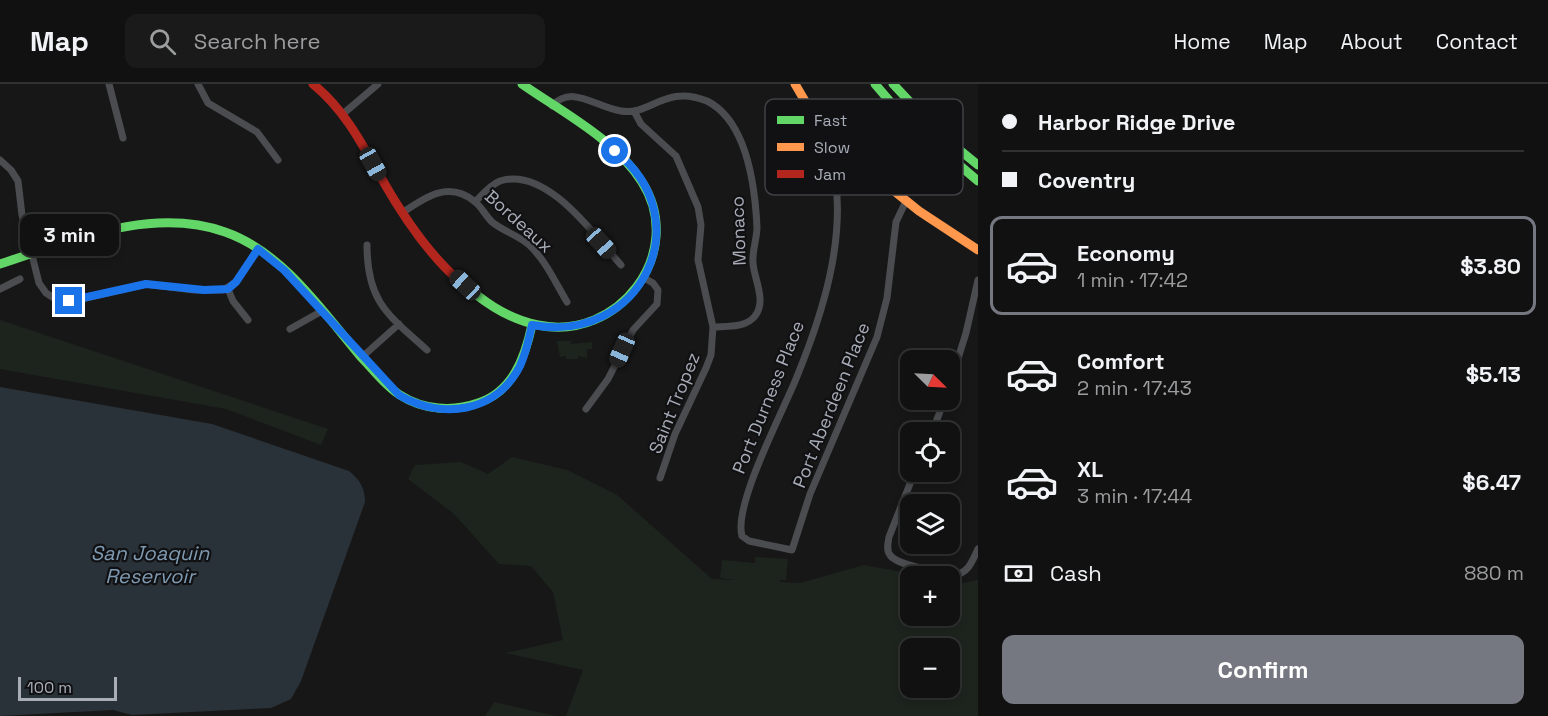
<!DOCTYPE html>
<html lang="en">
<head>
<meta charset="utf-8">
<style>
	:root { --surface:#111; --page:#1a1a1a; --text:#f1f3f6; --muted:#9c9d9f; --line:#303131; --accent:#757880 }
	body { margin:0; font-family:"Space Grotesk",sans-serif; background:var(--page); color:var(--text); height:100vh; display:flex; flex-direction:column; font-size:22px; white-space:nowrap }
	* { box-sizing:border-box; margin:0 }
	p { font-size:20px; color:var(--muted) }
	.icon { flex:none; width:33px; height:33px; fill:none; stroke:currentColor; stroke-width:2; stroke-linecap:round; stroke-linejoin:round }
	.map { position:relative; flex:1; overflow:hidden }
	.sheet { display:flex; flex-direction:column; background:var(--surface); width:570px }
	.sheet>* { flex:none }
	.banner { display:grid; align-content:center; height:132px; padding:0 24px; background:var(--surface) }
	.needle { width:39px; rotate:114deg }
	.tools { position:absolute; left:900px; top:266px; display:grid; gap:12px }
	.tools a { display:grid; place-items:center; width:60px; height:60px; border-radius:12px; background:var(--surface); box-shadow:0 3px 9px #0003,0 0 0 2px var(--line); font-size:30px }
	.scale { position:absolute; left:18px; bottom:15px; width:99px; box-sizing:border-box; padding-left:6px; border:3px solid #a8adb8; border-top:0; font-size:16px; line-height:21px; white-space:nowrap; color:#a8adb8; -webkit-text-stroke:4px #111113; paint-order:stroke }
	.end { position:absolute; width:27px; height:27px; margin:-14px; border:8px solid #1a73e8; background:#fff; box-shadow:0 0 0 3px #fff }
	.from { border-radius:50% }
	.bubble { position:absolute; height:42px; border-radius:12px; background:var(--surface); box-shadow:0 3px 9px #0003,0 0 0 2px var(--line); font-size:20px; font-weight:700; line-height:42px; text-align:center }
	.car { position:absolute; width:18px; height:36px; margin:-18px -9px; border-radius:8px; box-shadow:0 0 4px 2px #0007; background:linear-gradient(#222 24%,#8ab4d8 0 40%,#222 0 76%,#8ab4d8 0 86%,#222 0) }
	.banner b { display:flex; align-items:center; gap:21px; height:57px; font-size:22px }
	.banner b+b { border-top:2px solid var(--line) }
	.banner i { width:15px; height:15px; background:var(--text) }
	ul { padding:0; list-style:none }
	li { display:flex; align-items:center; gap:18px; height:99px; margin:0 12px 9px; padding:0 12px; border:3px solid transparent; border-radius:12px }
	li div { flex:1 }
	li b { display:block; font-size:22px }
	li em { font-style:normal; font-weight:700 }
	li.current { border-color:var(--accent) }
	li>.icon { width:54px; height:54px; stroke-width:1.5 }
	.pay { display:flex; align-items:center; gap:15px; height:66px; padding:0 24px; font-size:22px }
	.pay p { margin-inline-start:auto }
	.primary-button { display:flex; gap:12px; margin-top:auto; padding:12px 24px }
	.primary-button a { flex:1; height:69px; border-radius:12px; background:var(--accent); color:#fff; font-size:24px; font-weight:700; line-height:69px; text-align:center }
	header { display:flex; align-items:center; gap:36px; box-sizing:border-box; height:84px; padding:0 30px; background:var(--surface); border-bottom:2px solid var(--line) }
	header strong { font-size:28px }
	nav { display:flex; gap:33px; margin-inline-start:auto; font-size:21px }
	.search { width:420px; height:54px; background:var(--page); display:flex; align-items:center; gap:15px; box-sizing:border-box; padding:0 21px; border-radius:12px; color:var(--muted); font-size:22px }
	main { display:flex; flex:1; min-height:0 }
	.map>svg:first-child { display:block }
</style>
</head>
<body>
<header>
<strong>Map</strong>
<div class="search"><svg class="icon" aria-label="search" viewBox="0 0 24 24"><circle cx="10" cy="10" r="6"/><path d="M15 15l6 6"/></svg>Search here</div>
<nav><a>Home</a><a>Map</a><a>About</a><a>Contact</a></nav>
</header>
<main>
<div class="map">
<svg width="978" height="632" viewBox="0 0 978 632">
	<rect width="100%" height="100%" fill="#171717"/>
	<path fill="#1d241e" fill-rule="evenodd" d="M0 236 328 345 321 361 226 325 0 285Z
		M557 257H571V260L592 258V265H587V274L578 272V275H566V272L560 273Z
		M512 373 567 386 617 411 712 495 735 496 720 494 722 476 755 479V473L788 475 786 496H780V498L800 499 864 481 923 492H910V531H950V497L962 499 978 496V632H566L583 586 506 569 563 556 553 508 531 482 499 480 454 430 408 395 415 381 461 378 488 390ZM910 564H950V603H910Z
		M494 618 556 632H485Z"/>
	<path fill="#2a3239" d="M0 303 212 340 349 387C360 396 365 404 365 418L301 597 291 615 271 624 132 631 113 626 0 632Z"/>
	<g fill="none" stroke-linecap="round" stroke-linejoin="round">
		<path stroke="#4b4c50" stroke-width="7" d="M109 0 123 54
			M198 0 208 19 257 48 278 76
			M552 22C572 0 595 23 621 27 651 32 664 0 707 17 747 37 755 102 757 143 757 155 752 166 753 179 754 195 767 217 755 232 746 244 727 242 713 243
			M634 27 641 40 676 72 698 123 701 141 698 176 713 243 711 271 706 284 675 350 660 394
			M344 29 378 0
			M0 76 11 86 18 97 22 131 39 199 46 209 57 216 73 217 146 200 194 206H223L236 198 258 165
			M835 91C845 158 823 228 798 290 785 324 733 420 742 452L749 457 792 466 810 410 877 253 887 214 896 138 906 117
			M475 118C483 110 490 101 500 97 547 82 595 152 621 181
			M402 129C424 114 448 96 474 117 481 122 485 131 492 138 503 147 517 151 528 160 545 175 555 198 567 218
			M367 161C367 218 388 231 427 266
			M0 205 20 195
			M228 205 233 217 248 236
			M290 245 322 227
			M362 273 399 240
			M950 300 966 249 978 196
			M586 325 608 295 633 246 657 220 658 206 653 199 644 194
			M932 348 945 315
			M915 387 889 453C888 459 886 466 890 471 897 482 940 488 954 491 969 489 972 477 978 465"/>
		<path stroke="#63d668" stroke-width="9" d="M875 0 905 35 978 97
			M893 0 940 50 978 81
			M0 180C71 157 151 122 225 148 283 168 323 228 361 273 373 285 385 302 400 311 423 326 453 328 478 319 513 308 525 273 532 241
			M456 194C480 215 506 235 538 241 618 258 687 169 642 98 615 55 562 28 522 0"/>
		<path stroke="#ff974d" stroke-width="9" d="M795 0 819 41 835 91 863 88 878 94 919 127 978 166"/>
		<path stroke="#b3261e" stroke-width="9" d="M313 0C346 27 363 62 383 97 403 132 426 167 456 194"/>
	</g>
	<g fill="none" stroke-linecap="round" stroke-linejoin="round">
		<path stroke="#1a73e8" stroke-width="8" d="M69 217 146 200 204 206 228 205 236 198 258 165 284 186 399 311C441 336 496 329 520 282 526 269 529 255 532 241 641 261 702 136 615 67"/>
	</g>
	<g text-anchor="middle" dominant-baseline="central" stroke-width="4.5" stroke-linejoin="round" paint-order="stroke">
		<g font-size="18" fill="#a8adb8" stroke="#111113">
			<text transform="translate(519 137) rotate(42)">Bordeaux</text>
			<text transform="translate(738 147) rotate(-92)">Monaco</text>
			<text transform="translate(768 313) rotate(-68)">Port Durness Place</text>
			<text transform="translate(674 319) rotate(-68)">Saint Tropez</text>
			<text transform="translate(831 321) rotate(-68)">Port Aberdeen Place</text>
		</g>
		<g font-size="20" font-style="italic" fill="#7f9bb3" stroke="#111113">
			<text x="150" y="469">San Joaquin<tspan x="150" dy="23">Reservoir</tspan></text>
		</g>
	</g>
	<rect x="765" y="15" width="198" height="96" rx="9" fill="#111113" stroke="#3e4045" stroke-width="1.5"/>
	<rect x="777" y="32" width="27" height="8" fill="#63d668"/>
	<rect x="777" y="59" width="27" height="8" fill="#ff974d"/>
	<rect x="777" y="86" width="27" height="8" fill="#b3261e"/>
	<g font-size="16" fill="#a8adb8">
		<text x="814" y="42">Fast</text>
		<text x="814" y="69">Slow</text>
		<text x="814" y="96">Jam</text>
	</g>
</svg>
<div class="tools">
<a><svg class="needle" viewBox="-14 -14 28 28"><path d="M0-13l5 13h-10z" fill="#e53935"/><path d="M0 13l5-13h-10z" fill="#9c9d9f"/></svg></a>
<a><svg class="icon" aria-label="locate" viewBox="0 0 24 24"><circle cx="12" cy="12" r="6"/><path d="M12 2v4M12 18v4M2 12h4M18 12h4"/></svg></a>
<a><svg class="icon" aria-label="layers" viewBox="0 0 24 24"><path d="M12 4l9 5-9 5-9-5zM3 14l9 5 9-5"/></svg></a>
<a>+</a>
<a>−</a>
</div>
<div class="scale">100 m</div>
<i class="end from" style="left:615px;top:67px"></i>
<i class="end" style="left:69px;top:217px"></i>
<div class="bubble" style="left:20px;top:130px;width:99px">3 min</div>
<i class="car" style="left:373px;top:80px;rotate:151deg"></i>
<i class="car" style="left:601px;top:159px;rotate:138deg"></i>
<i class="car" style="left:465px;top:201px;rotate:313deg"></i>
<i class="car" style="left:622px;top:266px;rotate:204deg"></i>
</div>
<section class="sheet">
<div class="banner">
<b><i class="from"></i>Harbor Ridge Drive</b>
<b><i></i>Coventry</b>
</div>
<ul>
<li class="current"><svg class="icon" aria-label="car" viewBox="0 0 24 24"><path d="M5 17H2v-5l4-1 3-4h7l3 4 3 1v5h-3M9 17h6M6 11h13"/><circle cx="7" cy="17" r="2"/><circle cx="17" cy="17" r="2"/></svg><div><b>Economy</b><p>1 min · 17:42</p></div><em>$3.80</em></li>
<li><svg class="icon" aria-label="car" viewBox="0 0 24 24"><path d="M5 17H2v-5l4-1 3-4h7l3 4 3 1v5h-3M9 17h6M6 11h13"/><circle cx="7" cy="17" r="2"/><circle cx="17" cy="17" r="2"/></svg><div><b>Comfort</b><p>2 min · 17:43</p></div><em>$5.13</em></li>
<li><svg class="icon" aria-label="car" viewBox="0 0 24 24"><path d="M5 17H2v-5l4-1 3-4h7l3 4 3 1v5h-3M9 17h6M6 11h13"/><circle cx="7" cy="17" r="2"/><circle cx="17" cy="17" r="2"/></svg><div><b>XL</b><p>3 min · 17:44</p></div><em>$6.47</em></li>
</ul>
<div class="pay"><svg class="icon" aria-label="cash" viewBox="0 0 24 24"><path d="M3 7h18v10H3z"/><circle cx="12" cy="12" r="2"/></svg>Cash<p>880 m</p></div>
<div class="primary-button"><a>Confirm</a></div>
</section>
</main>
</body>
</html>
